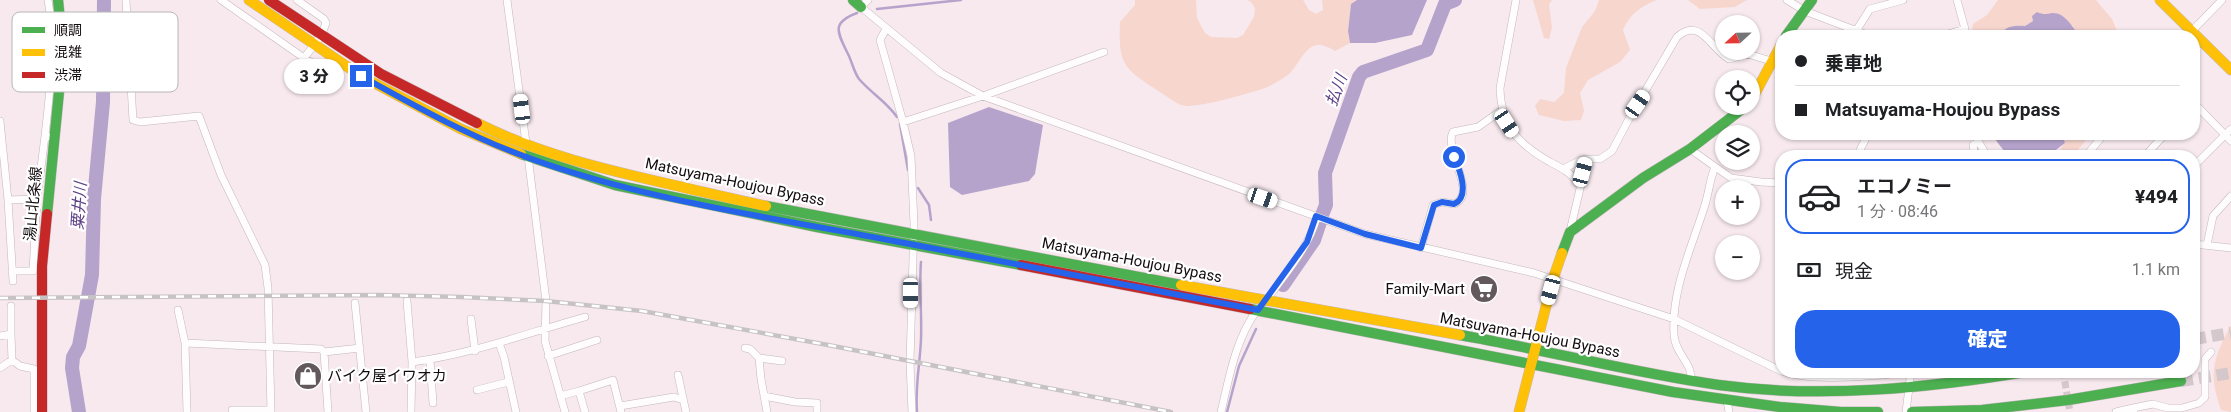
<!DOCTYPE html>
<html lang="ja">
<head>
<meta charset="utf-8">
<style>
	:root { --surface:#fff; --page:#f6f6f6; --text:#202124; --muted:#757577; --line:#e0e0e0; --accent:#2563eb }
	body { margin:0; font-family:Roboto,"Noto Sans JP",sans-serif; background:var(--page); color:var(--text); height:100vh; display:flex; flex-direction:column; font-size:19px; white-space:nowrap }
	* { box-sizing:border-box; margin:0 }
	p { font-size:16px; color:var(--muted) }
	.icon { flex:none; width:28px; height:28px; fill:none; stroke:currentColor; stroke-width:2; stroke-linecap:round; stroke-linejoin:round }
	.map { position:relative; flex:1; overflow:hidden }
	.side { position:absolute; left:1775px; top:150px; width:425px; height:228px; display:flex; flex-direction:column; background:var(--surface); border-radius:20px; box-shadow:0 1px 4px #0004 }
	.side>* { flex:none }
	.guide { position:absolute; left:1775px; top:30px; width:425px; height:110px; border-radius:20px; box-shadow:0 1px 4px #0004; display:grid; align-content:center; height:110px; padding:0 20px; background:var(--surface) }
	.needle { width:32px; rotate:248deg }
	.tools { position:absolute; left:1715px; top:15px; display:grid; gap:10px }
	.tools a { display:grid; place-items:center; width:45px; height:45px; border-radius:50%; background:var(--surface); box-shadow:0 1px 4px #0004; font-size:25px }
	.end { position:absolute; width:22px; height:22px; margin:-11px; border:6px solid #2563eb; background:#fff; box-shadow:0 0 0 2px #fff }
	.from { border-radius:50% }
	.bubble { position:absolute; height:35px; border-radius:18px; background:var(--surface); box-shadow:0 1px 4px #0004; font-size:16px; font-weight:800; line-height:35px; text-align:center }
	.car { position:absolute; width:15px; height:30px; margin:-15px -8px; border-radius:6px; box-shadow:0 0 4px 1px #0007; background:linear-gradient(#fff 24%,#345 0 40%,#fff 0 76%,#345 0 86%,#fff 0) }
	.guide b { display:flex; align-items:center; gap:18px; height:48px; font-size:19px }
	.guide b+b { border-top:1px solid var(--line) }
	.guide i { width:12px; height:12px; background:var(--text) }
	ul { padding:9px 0 0; list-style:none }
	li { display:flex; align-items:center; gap:15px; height:75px; margin:0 10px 8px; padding:0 10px; border:2px solid transparent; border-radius:20px }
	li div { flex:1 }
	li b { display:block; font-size:19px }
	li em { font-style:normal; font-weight:800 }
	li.selected { border-color:var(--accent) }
	li>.icon { width:45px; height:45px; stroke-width:1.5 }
	.pay { display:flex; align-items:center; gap:12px; height:55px; padding:0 20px; font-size:19px }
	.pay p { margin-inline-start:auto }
	.cta { display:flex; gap:10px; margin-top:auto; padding:10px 20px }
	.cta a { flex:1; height:58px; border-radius:20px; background:var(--accent); color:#fff; font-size:20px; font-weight:800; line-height:58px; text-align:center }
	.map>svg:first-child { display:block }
</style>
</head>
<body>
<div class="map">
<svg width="2231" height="412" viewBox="0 0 2231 412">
	<rect width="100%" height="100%" fill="#f7e9ee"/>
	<path fill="#f7d6ce" d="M1135 0H1196L1197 18 1205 33 1211 37 1237 38 1243 35 1254 17 1255 8 1251 2 1247 0H1303L1309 10 1316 14 1323 10 1322 0H1357L1351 4 1348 31 1350 43 1335 51C1307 33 1304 59 1289 74 1283 79 1272 85 1265 88 1247 94 1206 106 1187 106 1178 106 1167 96 1160 92 1124 69 1118 65 1120 22L1135 5Z
		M1533 0H1552L1549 4 1552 27 1549 39 1544 38Z
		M1599 0H1657C1641 6 1630 14 1623 30L1630 50 1620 62 1588 80 1580 93 1584 111 1581 120 1564 121 1539 115 1535 106 1540 99 1554 102 1564 93 1566 68 1582 27 1595 11Z
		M1688 0H1747L1735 7 1700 9Z
		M1998 0H2096L2112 19 2119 36H2079L2072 25 2054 13 2044 15 2037 12 2033 21 2025 26C2014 25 2005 26 1999 36H1970L1972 32 1973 24 1987 15Z
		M2062 134H2091L2076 152 2069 156 2063 154 2061 148 2065 143Z
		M2231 325V412L2221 410C2208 373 2213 359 2231 325Z"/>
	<path fill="#b6a3cc" d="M1357 0H1427L1412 35 1375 43H1350L1348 31 1351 4Z
		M2037 12C2044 15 2046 14 2053 13 2065 13 2073 27 2079 36H1999C2005 26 2014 25 2025 26L2033 21 2032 16Z
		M989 107 1043 125 1035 174 1029 181 962 195 950 187 948 123Z
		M1991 134H2062L2065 143 2048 156H2008Z"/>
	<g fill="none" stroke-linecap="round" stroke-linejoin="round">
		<path stroke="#b6a3cc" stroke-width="2.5" d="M877 9 961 0
			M857 13C830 23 838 33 848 54 852 62 854 72 859 79 871 93 887 102 897 117
			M900 124 908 170
			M918 188 929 205 931 220
			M917 412C915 385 920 365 921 339 922 313 919 288 921 262
			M1227 412 1239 366 1256 329"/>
		<path stroke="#b6a3cc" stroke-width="14" d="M1322 215 1326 205 1325 173 1359 77 1363 72 1427 50 1445 4 1455 0
			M1283 285 1314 240 1320 222
			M79 412 72 368 73 357 79 346 92 275 94 199 103 102 104 0"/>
		<path stroke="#d5c8cd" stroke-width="7" stroke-dasharray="7 3.5" stroke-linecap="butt" d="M2063 371 2070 412"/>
		<path stroke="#d5c8cd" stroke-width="12" stroke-dasharray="12 6" stroke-linecap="butt" d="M2194 339 2231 333
			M2181 381 2231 373"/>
		<defs>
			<path id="street" d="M126 0 133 120 140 122 199 116 221 175 265 265 268 288 271 412
				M221 0 304 58 333 76
				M297 0 324 19 326 23 321 36 304 58
				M507 0 526 143
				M868 0 861 7 941 73 983 96 1365 234 1534 273 1674 319 1781 371
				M1516 0 1500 88C1501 126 1518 144 1550 162 1562 168 1573 174 1580 186
				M1787 0 1805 11 1870 36
				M886 29 880 40 903 122 911 156 914 224 910 362 912 412
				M1856 31 1870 9 1903 0
				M1941 36 1965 29 1957 0
				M2187 36 2222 0
				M2194 103 2231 141
				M0 121 8 200 13 281
				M903 122 983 96 1104 52
				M1974 134 1987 156
				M45 136C50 90 56 46 48 0
				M1690 149 1731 178 1761 182 1781 183
				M528 156 546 301 545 341 565 412
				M1857 156 1868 134
				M1975 156 1973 145 1978 141
				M2086 156 2104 134
				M2145 156 2165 134
				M2194 166 2231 129
				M1563 169 1581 160 1587 159
				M8 200 37 199 45 136 49 137
				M1570 231 1587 159H1600L1612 151 1631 115 1677 37C1700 16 1711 49 1729 59L1748 54 1781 64
				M2194 244 2231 248
				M2207 245 2213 216 2231 196
				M1421 248 1433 205 1442 202 1454 204C1479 194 1443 150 1453 132L1478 127 1502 110
				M12 271H33L37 199
				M407 301 412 362 411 412
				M1266 301C1284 275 1309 248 1317 217
				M355 303 366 412
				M11 306V334
				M178 310 185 343 187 412
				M471 319 475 351
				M0 336 11 334 12 360 20 366 34 369V412
				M185 343 321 349 324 352 328 412
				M499 343 504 357 516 412
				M745 348 750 349 759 358 782 361
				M324 352 360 348
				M548 356 597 340
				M759 358 761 379 767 412
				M430 360 433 403
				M412 362C472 354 527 333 585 317
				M0 368 12 360
				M1782 371C1811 383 1886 375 1919 371
				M678 375 686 412
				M1691 381C1693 363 1675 354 1674 335 1671 291 1691 249 1704 208 1709 194 1709 181 1715 167
				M477 390 508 382
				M560 396 579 391
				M764 396 795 402 817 403V412
				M1727 400 1729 412
				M620 406 674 397 683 400
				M2133 408 2153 404 2168 408H2182L2199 403 2205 397V359L2211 352
				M232 410H271
				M585 412 579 391 613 380 621 412
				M1221 412C1229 378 1236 337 1258 309
				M1906 412 1911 371
				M2116 412 2133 408 2134 412"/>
			<path id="fast" d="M853 0 861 7
				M1786 36 1812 0
				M521 154 615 185 817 227 1021 265
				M766 206 1181 285
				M47 214 63 51 58 0
				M1562 253 1570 232 1643 178 1690 149 1746 106
				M1250 309 1673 392 1780 407 1841 412H1878
				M1460 335C1547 350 1632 373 1719 385 1822 399 1929 388 2031 371
				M1912 412 1982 410 2068 400 2181 381"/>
			<path id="slow" d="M249 0 361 76 461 129 521 154
				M2160 0 2231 70
				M1751 101 1781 45
				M477 123C538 154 607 170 673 185 704 192 735 200 766 206
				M1181 285 1460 335
				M1519 412 1553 279 1562 253"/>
			<path id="jam" d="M269 0 381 74 477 123
				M1021 265 1250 309
				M42 412V266L47 214"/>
		</defs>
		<use href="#street" stroke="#c3b8bc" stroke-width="8"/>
		<use href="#fast" stroke="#c3b8bc" stroke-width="11"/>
		<use href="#slow" stroke="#c3b8bc" stroke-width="11"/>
		<use href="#jam" stroke="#c3b8bc" stroke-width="11"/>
		<use href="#street" stroke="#fefcfc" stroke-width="7"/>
		<use href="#fast" stroke="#4caf50" stroke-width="10"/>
		<use href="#slow" stroke="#ffc107" stroke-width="10"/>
		<use href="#jam" stroke="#c62828" stroke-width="10"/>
		<defs>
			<path id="rail" d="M0 298 378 295 461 297 546 301 642 311 828 345 1171 412"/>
		</defs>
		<use href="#rail" stroke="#c7c3c4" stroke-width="4.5"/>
		<use href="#rail" stroke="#fff" stroke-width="2.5" stroke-dasharray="8" stroke-linecap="butt"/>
	</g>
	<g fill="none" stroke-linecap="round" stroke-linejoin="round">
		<path stroke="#2563eb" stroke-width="6" d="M361 76C415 106 470 137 529 158 644 200 774 218 894 241 1015 264 1137 287 1258 310L1307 242 1316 216 1365 234 1421 248 1434 205 1442 202 1454 204C1471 197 1459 168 1454 157"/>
	</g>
	<defs>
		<symbol id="supermarket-disc" viewBox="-11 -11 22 22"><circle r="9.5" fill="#63595d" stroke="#fff"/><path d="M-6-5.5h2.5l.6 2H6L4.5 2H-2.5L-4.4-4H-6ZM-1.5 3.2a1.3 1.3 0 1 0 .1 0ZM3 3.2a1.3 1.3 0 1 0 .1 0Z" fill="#fff"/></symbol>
		<symbol id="shop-disc" viewBox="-11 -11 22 22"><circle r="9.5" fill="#63595d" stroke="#fff"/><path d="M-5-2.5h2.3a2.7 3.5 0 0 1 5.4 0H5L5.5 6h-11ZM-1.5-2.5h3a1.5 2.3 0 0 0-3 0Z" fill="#fff"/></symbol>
	</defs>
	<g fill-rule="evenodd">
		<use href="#supermarket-disc" x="1468" y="273" width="32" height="32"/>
		<use href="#shop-disc" x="292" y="360" width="32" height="32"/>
	</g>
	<g text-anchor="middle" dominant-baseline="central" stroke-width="4.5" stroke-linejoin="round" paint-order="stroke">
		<g font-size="15" fill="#130b0f" stroke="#fff">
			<text transform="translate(735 182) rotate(12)">Matsuyama-Houjou Bypass</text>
			<text transform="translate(33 204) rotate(-85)">湯山北条線</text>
			<text transform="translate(1132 260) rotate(11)">Matsuyama-Houjou Bypass</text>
			<text transform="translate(1530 335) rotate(11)">Matsuyama-Houjou Bypass</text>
		</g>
		<g font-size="15" fill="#130b0f" stroke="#fff" text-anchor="end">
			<text x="1465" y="289">Family-Mart</text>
			<text x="327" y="376" text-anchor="start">バイク屋イワオカ</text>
		</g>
		<g font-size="16" font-style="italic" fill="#5e4187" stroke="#fff">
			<text transform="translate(1336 90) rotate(-69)">払川</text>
			<text transform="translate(79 206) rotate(-86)">粟井川</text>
		</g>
	</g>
	<rect x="12" y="12" width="166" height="80" rx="8" fill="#fff" stroke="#b8b6b7" stroke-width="1"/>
	<rect x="22" y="27" width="23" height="6" fill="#4caf50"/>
	<rect x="22" y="49" width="23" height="7" fill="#ffc107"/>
	<rect x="22" y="72" width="23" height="6" fill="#c62828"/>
	<g font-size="14" fill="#130b0f">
		<text x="54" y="35">順調</text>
		<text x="54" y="57">混雑</text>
		<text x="54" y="80">渋滞</text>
	</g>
</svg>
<div class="tools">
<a><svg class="needle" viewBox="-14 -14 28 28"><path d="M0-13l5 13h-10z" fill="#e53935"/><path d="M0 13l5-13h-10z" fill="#757577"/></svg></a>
<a><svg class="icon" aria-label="locate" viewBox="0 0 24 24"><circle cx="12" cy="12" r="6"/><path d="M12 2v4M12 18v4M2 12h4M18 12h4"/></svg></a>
<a><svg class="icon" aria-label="layers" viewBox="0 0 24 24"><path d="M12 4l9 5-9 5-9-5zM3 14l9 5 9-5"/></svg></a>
<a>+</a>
<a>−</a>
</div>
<i class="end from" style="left:1454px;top:157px"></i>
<i class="end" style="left:361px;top:76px"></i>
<div class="bubble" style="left:284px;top:59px;width:60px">3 分</div>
<i class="car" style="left:1638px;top:104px;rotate:35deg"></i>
<i class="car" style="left:522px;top:109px;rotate:353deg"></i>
<i class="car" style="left:1507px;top:123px;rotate:147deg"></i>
<i class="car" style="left:1583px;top:172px;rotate:15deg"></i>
<i class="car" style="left:1263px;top:198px;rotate:109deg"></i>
<i class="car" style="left:1551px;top:290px;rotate:195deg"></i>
<i class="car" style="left:911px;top:293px;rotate:180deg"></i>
<div class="guide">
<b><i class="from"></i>乗車地</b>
<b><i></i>Matsuyama-Houjou Bypass</b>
</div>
<section class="side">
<ul>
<li class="selected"><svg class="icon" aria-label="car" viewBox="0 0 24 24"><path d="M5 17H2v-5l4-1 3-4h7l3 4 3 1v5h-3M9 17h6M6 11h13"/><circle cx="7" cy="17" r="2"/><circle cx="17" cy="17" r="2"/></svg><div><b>エコノミー</b><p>1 分 · 08:46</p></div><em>¥494</em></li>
</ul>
<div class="pay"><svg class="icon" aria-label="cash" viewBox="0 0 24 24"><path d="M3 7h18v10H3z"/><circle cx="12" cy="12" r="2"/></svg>現金<p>1.1 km</p></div>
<div class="cta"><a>確定</a></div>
</section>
</div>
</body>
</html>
